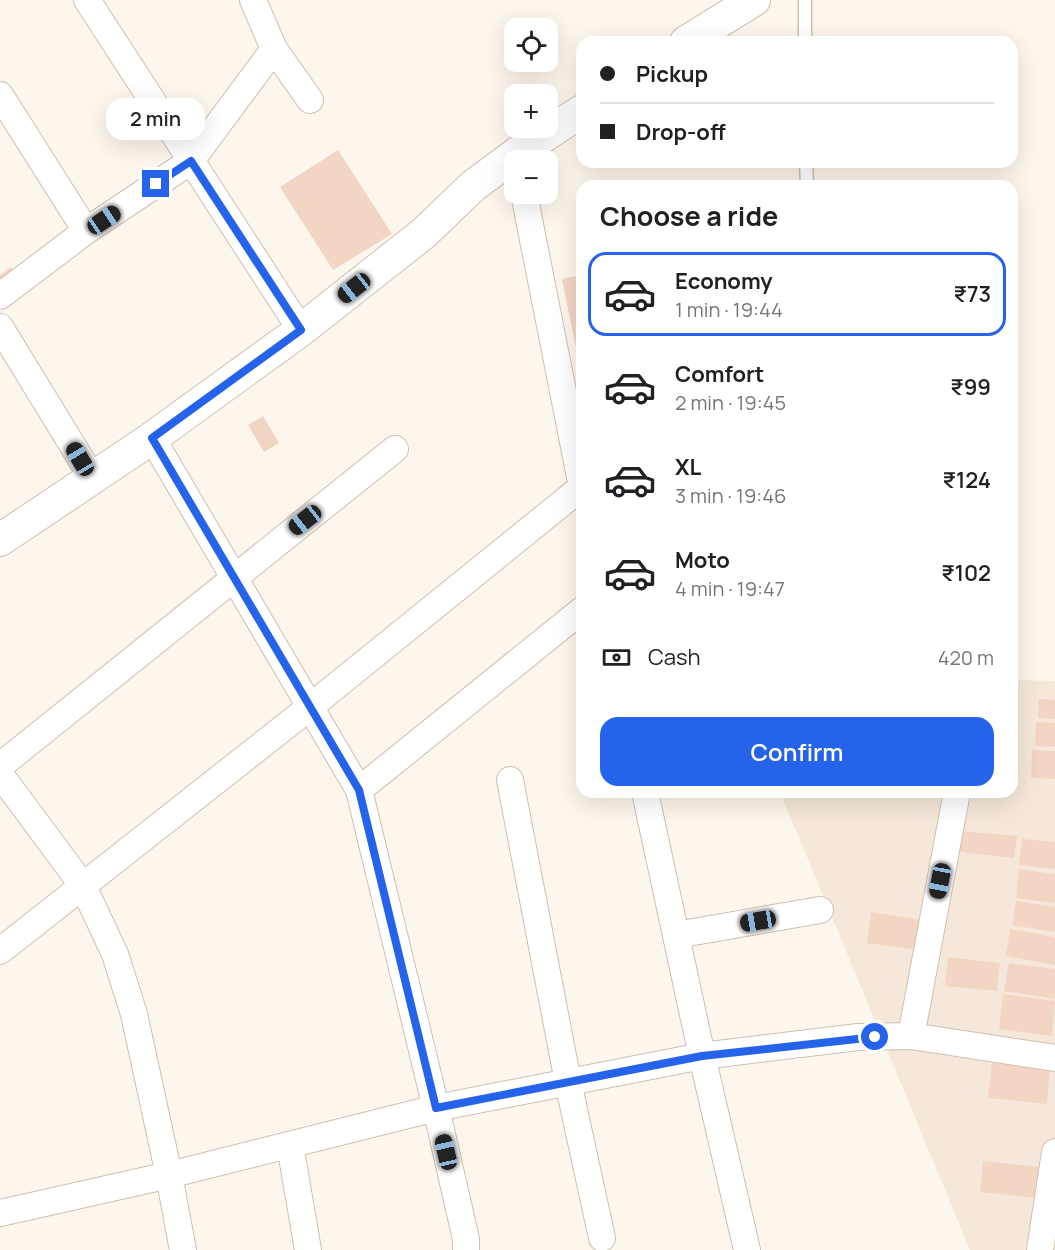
<!DOCTYPE html>
<html lang="en">
<head>
<meta charset="utf-8">
<style>
	:root { --surface:#fff; --page:#f2f2f2; --text:#202124; --muted:#757577; --line:#e0e0e0; --accent:#2563eb }
	body { margin:0; font-family:Manrope,sans-serif; background:var(--page); color:var(--text); height:100vh; display:flex; flex-direction:column; font-size:22px; white-space:nowrap }
	* { box-sizing:border-box; margin:0 }
	p { font-size:20px; color:var(--muted) }
	.icon { flex:none; width:33px; height:33px; fill:none; stroke:currentColor; stroke-width:2; stroke-linecap:round; stroke-linejoin:round }
	.map { position:relative; flex:1; overflow:hidden }
	.sheet { position:absolute; left:576px; top:180px; width:442px; height:618px; display:flex; flex-direction:column; background:var(--surface); border-radius:18px; box-shadow:0 6px 24px #0002 }
	.sheet>* { flex:none }
	.hud { position:absolute; left:576px; top:36px; width:442px; height:132px; border-radius:18px; box-shadow:0 6px 24px #0002; display:grid; align-content:center; height:132px; padding:0 24px; background:var(--surface) }
	.controls { position:absolute; left:504px; top:18px; display:grid; gap:12px }
	.controls a { display:grid; place-items:center; width:54px; height:54px; border-radius:12px; background:var(--surface); box-shadow:0 6px 24px #0002; font-size:30px }
	.end { position:absolute; width:27px; height:27px; margin:-14px; border:8px solid #2563eb; background:#fff; box-shadow:0 0 0 3px #fff }
	.from { border-radius:50% }
	.bubble { position:absolute; height:42px; border-radius:18px; background:var(--surface); box-shadow:0 6px 24px #0002; font-size:20px; font-weight:600; line-height:42px; text-align:center }
	.car { position:absolute; width:18px; height:36px; margin:-18px -9px; border-radius:8px; box-shadow:0 0 4px 2px #0007; background:linear-gradient(#222 24%,#8ab4d8 0 40%,#222 0 76%,#8ab4d8 0 86%,#222 0) }
	.hud b { display:flex; align-items:center; gap:21px; height:57px; font-size:22px }
	.hud b+b { border-top:2px solid var(--line) }
	.hud i { width:15px; height:15px; background:var(--text) }
	ul { padding:0; list-style:none }
	li { display:flex; align-items:center; gap:18px; height:84px; margin:0 12px 9px; padding:0 12px; border:3px solid transparent; border-radius:18px }
	li div { flex:1 }
	li b { display:block; font-size:22px }
	li em { font-style:normal; font-weight:600 }
	li.on { border-color:var(--accent) }
	li>.icon { width:54px; height:54px; stroke-width:1.5 }
	h2 { padding:0 24px; font-size:27px; line-height:72px }
	.pay { display:flex; align-items:center; gap:15px; height:66px; padding:0 24px; font-size:22px }
	.pay p { margin-inline-start:auto }
	.button { display:flex; gap:12px; margin-top:auto; padding:12px 24px }
	.button a { flex:1; height:69px; border-radius:18px; background:var(--accent); color:#fff; font-size:24px; font-weight:600; line-height:69px; text-align:center }
	.map>svg:first-child { display:block }
</style>
</head>
<body>
<div class="map">
<svg width="1055" height="1250" viewBox="0 0 1055 1250">
	<rect width="100%" height="100%" fill="#fdf6ec"/>
	<path fill="#f5e8da" d="M1013 680 1055 681V1250H970L780 792H1012Z"/>
	<path fill="#f3d5c3" d="M338 150 392 234 333 270 280 187Z
		M11 267 20 279 6 288 0 279V275Z
		M582 275V372L581 373 562 279Z
		M263 416 279 443 264 452 248 425Z
		M1039 699 1055 700V719L1038 718Z
		M1036 722 1055 723V747L1035 746Z
		M1032 750 1055 751V779L1031 778Z
		M961 831 1017 836 1014 858 959 852Z
		M1022 839 1055 842V869L1019 865Z
		M1019 869 1055 874V903L1016 898Z
		M1016 901 1055 907V932L1012 925Z
		M871 912 923 920 919 950 867 943Z
		M1010 929 1055 937V965L1006 956Z
		M948 957 1000 963 997 991 945 986Z
		M1009 963 1055 969V999L1004 991Z
		M1003 994 1055 1001 1052 1036 999 1029Z
		M992 1063 1050 1069 1047 1104 988 1098Z
		M983 1161 1040 1167 1036 1198 980 1192Z"/>
	<g fill="none" stroke-linecap="round" stroke-linejoin="round">
		<defs>
			<path id="service" d="M805 0V42
				M806 162 807 186"/>
			<path id="minor" d="M87 0 301 330
				M253 0 274 49
				M0 95 86 231
				M524 194 582 487
				M0 296 86 231 191 161 274 49 310 100
				M0 327 92 477
				M152 438 359 790 436 1108 466 1239V1250
				M0 766 395 449
				M0 774 83 886 115 954 134 1014 169 1175 183 1250
				M510 780 568 1082 602 1238
				M359 790 582 610
				M645 792 702 1056 747 1250
				M676 935 820 910
				M0 951 310 707 582 487
				M911 1036 957 792
				M290 1145 308 1250
				M0 1213 169 1175 436 1108 702 1056 858 1037 911 1036 1055 1058
				M1040 1250 1055 1152"/>
			<path id="tertiary" d="M686 42 754 0
				M0 540 152 438 301 330 424 233 473 186 516 154 582 111"/>
		</defs>
		<use href="#service" stroke="#d1beb0" stroke-width="15"/>
		<use href="#minor" stroke="#d1beb0" stroke-width="28"/>
		<use href="#tertiary" stroke="#d1beb0" stroke-width="34"/>
		<use href="#service" stroke="#fff" stroke-width="12"/>
		<use href="#minor" stroke="#fff" stroke-width="26"/>
		<use href="#tertiary" stroke="#fff" stroke-width="32"/>
	</g>
	<g fill="none" stroke-linecap="round" stroke-linejoin="round">
		<path stroke="#2563eb" stroke-width="8" d="M156 184 191 161 301 330 152 438 359 790 436 1108 702 1056 875 1037"/>
	</g>
</svg>
<div class="controls">
<a><svg class="icon" aria-label="locate" viewBox="0 0 24 24"><circle cx="12" cy="12" r="6"/><path d="M12 2v4M12 18v4M2 12h4M18 12h4"/></svg></a>
<a>+</a>
<a>−</a>
</div>
<i class="end from" style="left:875px;top:1037px"></i>
<i class="end" style="left:156px;top:184px"></i>
<div class="bubble" style="left:106px;top:98px;width:99px">2 min</div>
<i class="car" style="left:104px;top:220px;rotate:56deg"></i>
<i class="car" style="left:354px;top:288px;rotate:232deg"></i>
<i class="car" style="left:80px;top:459px;rotate:329deg"></i>
<i class="car" style="left:305px;top:520px;rotate:232deg"></i>
<i class="car" style="left:940px;top:881px;rotate:191deg"></i>
<i class="car" style="left:758px;top:921px;rotate:260deg"></i>
<i class="car" style="left:446px;top:1152px;rotate:347deg"></i>
<div class="hud">
<b><i class="from"></i>Pickup</b>
<b><i></i>Drop-off</b>
</div>
<section class="sheet">
<h2>Choose a ride</h2>
<ul>
<li class="on"><svg class="icon" aria-label="car" viewBox="0 0 24 24"><path d="M5 17H2v-5l4-1 3-4h7l3 4 3 1v5h-3M9 17h6M6 11h13"/><circle cx="7" cy="17" r="2"/><circle cx="17" cy="17" r="2"/></svg><div><b>Economy</b><p>1 min · 19:44</p></div><em>₹73</em></li>
<li><svg class="icon" aria-label="car" viewBox="0 0 24 24"><path d="M5 17H2v-5l4-1 3-4h7l3 4 3 1v5h-3M9 17h6M6 11h13"/><circle cx="7" cy="17" r="2"/><circle cx="17" cy="17" r="2"/></svg><div><b>Comfort</b><p>2 min · 19:45</p></div><em>₹99</em></li>
<li><svg class="icon" aria-label="car" viewBox="0 0 24 24"><path d="M5 17H2v-5l4-1 3-4h7l3 4 3 1v5h-3M9 17h6M6 11h13"/><circle cx="7" cy="17" r="2"/><circle cx="17" cy="17" r="2"/></svg><div><b>XL</b><p>3 min · 19:46</p></div><em>₹124</em></li>
<li><svg class="icon" aria-label="car" viewBox="0 0 24 24"><path d="M5 17H2v-5l4-1 3-4h7l3 4 3 1v5h-3M9 17h6M6 11h13"/><circle cx="7" cy="17" r="2"/><circle cx="17" cy="17" r="2"/></svg><div><b>Moto</b><p>4 min · 19:47</p></div><em>₹102</em></li>
</ul>
<div class="pay"><svg class="icon" aria-label="cash" viewBox="0 0 24 24"><path d="M3 7h18v10H3z"/><circle cx="12" cy="12" r="2"/></svg>Cash<p>420 m</p></div>
<div class="button"><a>Confirm</a></div>
</section>
</div>
</body>
</html>
